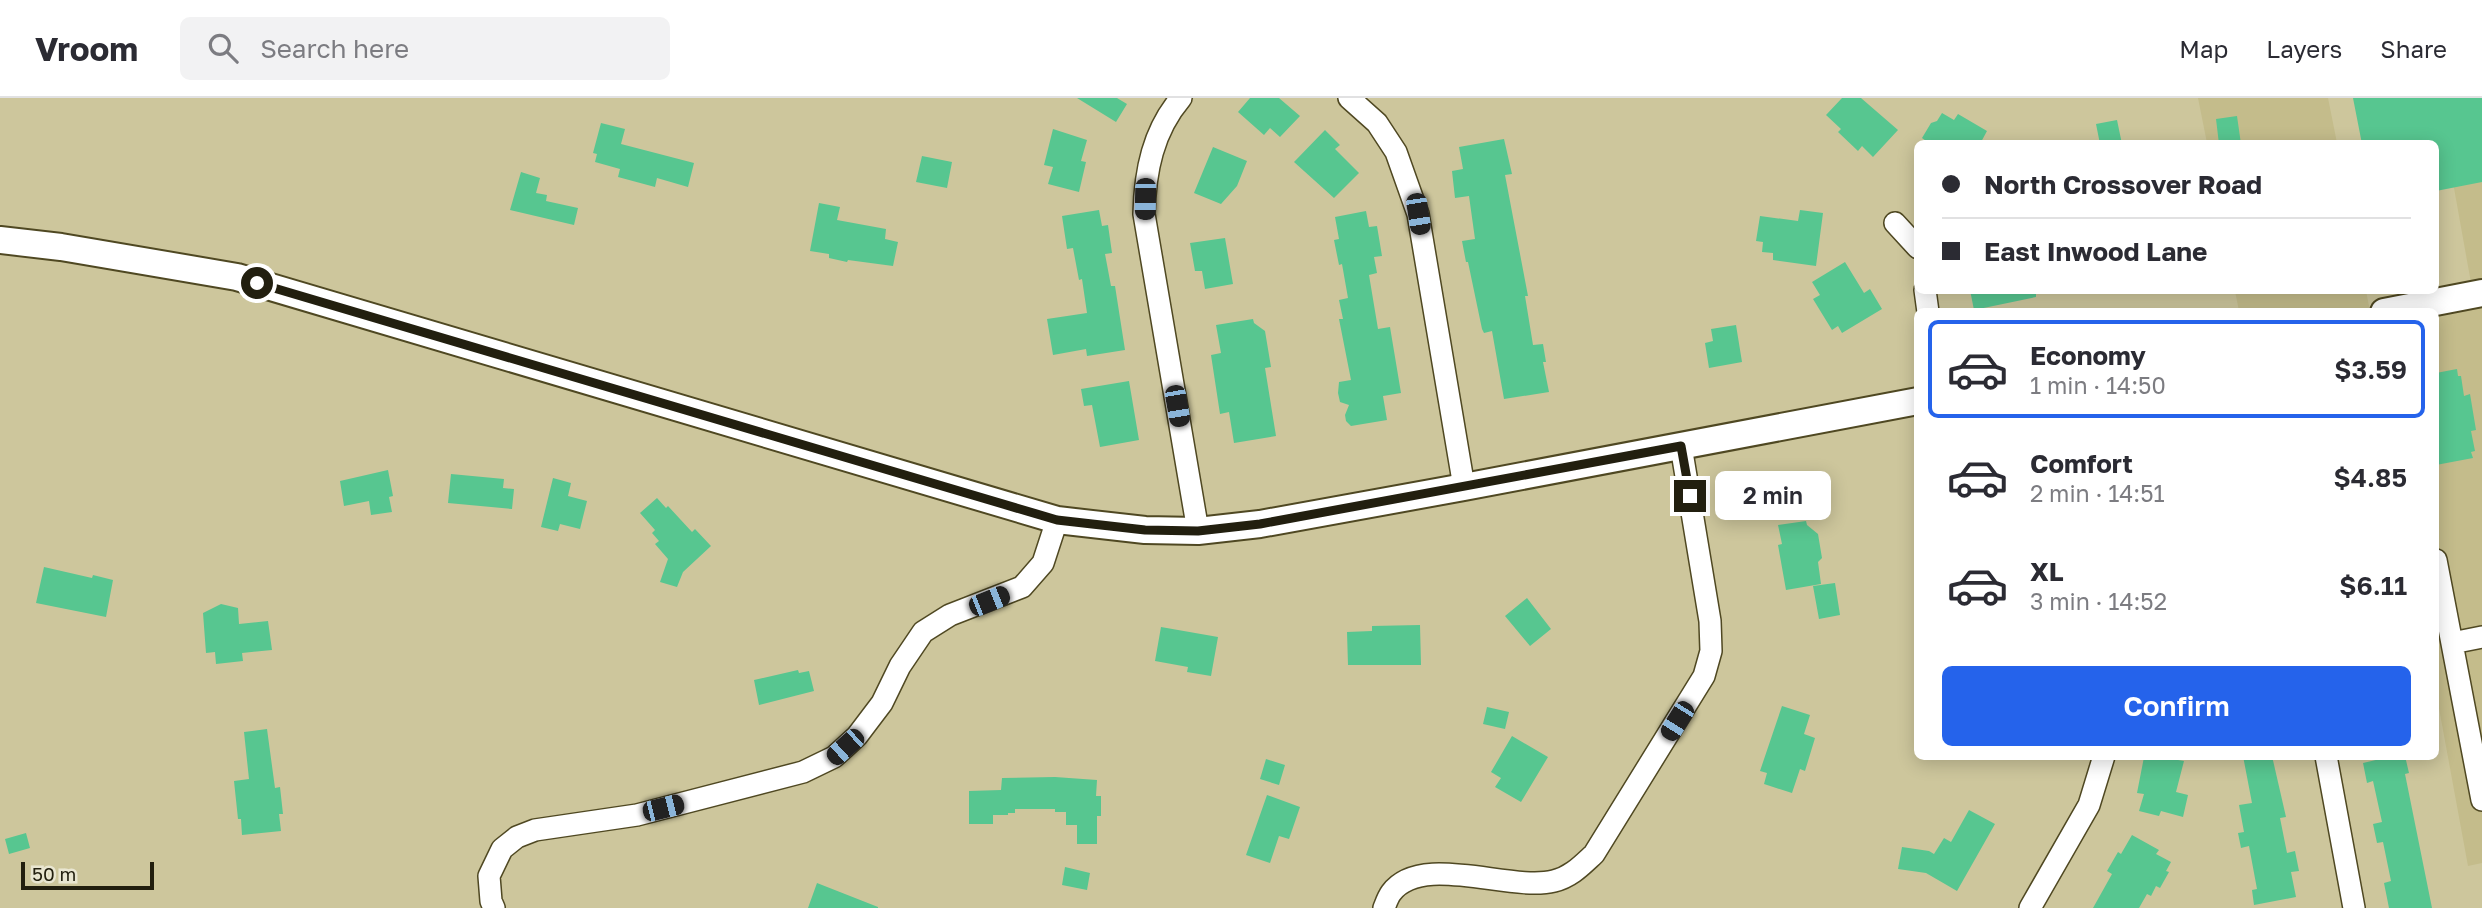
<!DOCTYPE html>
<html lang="en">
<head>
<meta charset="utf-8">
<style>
	:root { --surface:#fff; --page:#f2f2f3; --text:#2b2b33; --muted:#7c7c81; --line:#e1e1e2; --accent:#2563eb }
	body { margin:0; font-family:"Golos Text",sans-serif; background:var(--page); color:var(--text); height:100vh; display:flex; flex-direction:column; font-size:26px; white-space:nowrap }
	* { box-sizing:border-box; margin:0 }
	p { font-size:23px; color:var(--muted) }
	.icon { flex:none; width:38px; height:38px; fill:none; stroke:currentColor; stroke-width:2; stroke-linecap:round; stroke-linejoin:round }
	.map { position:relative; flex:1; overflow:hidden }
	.drawer { position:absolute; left:1914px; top:210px; width:525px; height:452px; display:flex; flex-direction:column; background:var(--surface); border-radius:10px; box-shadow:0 4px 18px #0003 }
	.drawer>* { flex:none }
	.top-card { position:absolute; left:1914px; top:42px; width:525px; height:154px; border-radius:10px; box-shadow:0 4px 18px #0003; display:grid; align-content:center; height:154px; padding:0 28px; background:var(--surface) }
	.scale { position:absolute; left:21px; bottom:18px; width:133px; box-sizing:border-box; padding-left:7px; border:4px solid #221f0f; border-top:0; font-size:19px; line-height:24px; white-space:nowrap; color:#221f0f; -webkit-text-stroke:5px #e9e6d1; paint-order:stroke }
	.end { position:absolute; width:32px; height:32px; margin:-16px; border:9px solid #221f0f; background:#fff; box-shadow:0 0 0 4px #fff }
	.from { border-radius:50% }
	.bubble { position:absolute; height:49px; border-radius:10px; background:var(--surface); box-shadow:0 4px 18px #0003; font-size:23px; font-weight:600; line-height:49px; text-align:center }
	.car { position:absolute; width:21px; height:42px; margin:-21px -10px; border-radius:9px; box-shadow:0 0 5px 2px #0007; background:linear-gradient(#222 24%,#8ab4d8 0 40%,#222 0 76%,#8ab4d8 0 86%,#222 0) }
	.top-card b { display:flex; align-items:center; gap:24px; height:66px; font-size:26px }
	.top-card b+b { border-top:2px solid var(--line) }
	.top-card i { width:18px; height:18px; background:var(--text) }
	ul { padding:12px 0 0; list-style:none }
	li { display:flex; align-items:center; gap:21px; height:98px; margin:0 14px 10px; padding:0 14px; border:4px solid transparent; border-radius:10px }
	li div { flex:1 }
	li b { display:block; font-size:26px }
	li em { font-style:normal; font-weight:600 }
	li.active { border-color:var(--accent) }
	li>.icon { width:63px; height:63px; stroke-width:1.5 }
	.button { display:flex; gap:14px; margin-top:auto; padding:14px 28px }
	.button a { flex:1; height:80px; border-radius:10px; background:var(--accent); color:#fff; font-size:28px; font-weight:600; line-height:80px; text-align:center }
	header { display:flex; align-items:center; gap:42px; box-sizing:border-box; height:98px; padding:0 35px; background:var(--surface); border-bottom:2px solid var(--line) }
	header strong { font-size:33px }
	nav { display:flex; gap:38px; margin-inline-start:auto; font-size:24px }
	.search { width:490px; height:63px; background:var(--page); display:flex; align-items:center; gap:18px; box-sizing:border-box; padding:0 24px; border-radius:10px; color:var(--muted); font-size:26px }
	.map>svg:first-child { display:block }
</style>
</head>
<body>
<header>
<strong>Vroom</strong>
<div class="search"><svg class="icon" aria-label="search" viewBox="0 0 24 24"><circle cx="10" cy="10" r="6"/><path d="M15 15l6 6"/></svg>Search here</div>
<nav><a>Map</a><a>Layers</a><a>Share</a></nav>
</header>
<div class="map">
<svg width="2482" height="810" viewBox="0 0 2482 810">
	<rect width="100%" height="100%" fill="#cdc69c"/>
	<path fill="#c4bc8b" d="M2198 0H2328L2337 45H2207Z
		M2482 44V765L2468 768 2436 594V214L2473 196 2447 51Z
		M2235 193H2366L2370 213H2239Z"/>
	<path fill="#57c690" d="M1077 0H1117L1127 6 1116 24Z
		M1250 0H1279L1300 18 1280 39 1270 30 1264 37 1238 14Z
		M1842 0H1861L1898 32 1873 59 1862 48 1858 53 1838 34 1841 31 1826 17Z
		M2353 0H2482V84L2436 93V46H2362Z
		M1942 15 1954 22 1958 16 1987 33 1980 46H1930L1922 40 1931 25 1937 23Z
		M2237 18 2241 46H2219L2216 21Z
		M2117 22 2122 46H2100L2096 26Z
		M601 25 625 31 621 46 694 65 688 89 657 80 655 89 618 79 620 71 595 64 597 56 593 55Z
		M1053 31 1087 42 1081 63 1086 64 1079 94 1048 86 1053 69 1044 67Z
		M1325 32 1340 47 1335 51 1359 75 1334 100 1294 64Z
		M1504 41 1512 76 1505 77 1528 198H1525L1533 247 1543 246 1546 264H1543L1549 294 1504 301 1492 233 1484 235 1482 231 1468 164H1466L1462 143 1475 141 1469 98 1455 100 1452 73 1463 71 1459 49Z
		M1213 49 1247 63 1237 88 1221 106 1194 95Z
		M922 58 952 64 947 90 916 84Z
		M521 74 540 80 536 95 547 97 546 103 578 110 574 127 510 112Z
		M819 105 840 109 837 122 886 131 885 141 898 144 893 168 848 162 847 164 829 160V156L810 153Z
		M1099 112 1102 128 1108 127 1112 155 1105 156 1111 188H1115L1125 252 1087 258 1086 251 1053 257 1047 221 1087 215 1082 181 1079 182 1073 150 1067 151 1062 118Z
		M1800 112 1823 115 1816 168 1773 162V155L1762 154 1763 144 1756 143 1760 118 1798 123Z
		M1366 113 1369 129 1377 128 1382 158 1374 159 1377 175 1369 177 1378 231 1390 229 1401 295 1383 298 1387 322 1351 328 1346 323 1345 317 1349 307 1340 304 1338 295 1339 284 1351 282 1339 221H1343L1339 202 1348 200 1342 166 1339 167 1334 142 1339 141 1335 119Z
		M1225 140 1233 186 1205 191 1202 173H1195L1190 145Z
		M1845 164 1864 195 1870 191 1882 211 1842 235 1838 228 1832 232 1813 201 1820 197 1812 184Z
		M1970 192H2036V199L1974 212Z
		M1253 221 1254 225 1265 233 1271 269 1265 270 1276 338 1234 345 1229 314 1220 316 1211 257 1221 255 1216 227Z
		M1736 227 1742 264 1709 270 1705 245 1713 243 1711 231Z
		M2457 271 2458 278H2461L2464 298 2470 296 2476 332 2471 333 2475 353 2471 354 2473 360 2436 367V275Z
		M1129 283 1139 342 1100 349 1092 307 1084 308 1081 291Z
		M388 372 393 398 389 399 392 414 371 417 369 403 344 408 340 383Z
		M451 376 504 381 503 390 514 391 512 411 448 405Z
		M553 380 571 385 568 398 587 403 580 431 560 426 558 433 541 429Z
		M657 400 666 410 668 408 692 434 695 431 711 448 683 474 677 489 660 484 668 461 655 446 659 443 652 435 655 432 640 415Z
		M1806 423 1807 427 1818 436 1822 460 1818 464 1821 486 1786 492 1778 447 1782 446 1778 427Z
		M44 469 92 480 93 477 113 482 106 519 36 505Z
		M1835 485 1840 517 1819 521 1813 488Z
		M1527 500 1551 531 1530 548 1505 518Z
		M221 506 238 510 239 526 268 523 272 552 242 555 243 563 216 566 215 554 206 555 203 515Z
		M1420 527 1421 567H1348L1347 534 1372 533V528Z
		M1161 529 1218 539 1211 578 1187 574 1188 569 1155 563Z
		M798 572 799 575 809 573 814 593 759 607 754 582Z
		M1782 608 1810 617 1804 636 1815 640 1805 673 1800 671 1792 695 1764 686 1767 675 1760 673Z
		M1487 609 1509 614 1505 631 1483 626Z
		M267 631 275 690 280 689 283 716H279L281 733 242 737 241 721H238L234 683 249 681 244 634Z
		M1512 638 1548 659 1521 704 1495 689 1501 680 1491 674Z
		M2154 658 2184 663 2176 694 2188 697 2183 719 2161 713 2159 718 2139 713 2144 696 2137 695 2144 659 2153 662Z
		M2243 658H2272L2286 719 2280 720 2287 755 2295 753 2299 773 2291 774 2296 799 2254 807 2252 792 2257 791 2249 748 2241 750 2238 735 2244 734 2239 707 2252 705Z
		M2380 658H2405L2409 675 2405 676 2432 810H2389L2384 785 2391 783 2383 744 2377 745 2373 726 2382 724 2373 683 2367 685 2363 665 2380 661Z
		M1266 661 1285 667 1279 687 1260 681Z
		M1055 679 1097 682 1096 698H1101V718H1097V746H1077V727H1066V714H1055V711H1015V715H1008V717H993V726H969V693L1001 692 1002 680Z
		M1267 697 1300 709 1289 741 1279 738 1270 765 1246 757Z
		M1969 712 1995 726 1957 793 1926 775 1898 771 1902 749 1929 753 1934 756 1944 740 1951 744Z
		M26 735 30 750 9 756 5 741Z
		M2132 737 2159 752 2156 756 2171 764 2166 773 2169 774 2160 790 2156 788 2151 798 2147 796 2139 810H2093L2112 776 2107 773 2118 754 2121 756Z
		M1065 769 1090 775 1087 792 1062 787Z
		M817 785 878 809V810H808Z"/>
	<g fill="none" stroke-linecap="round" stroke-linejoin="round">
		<defs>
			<path id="minor" d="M1181 0C1153 33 1145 73 1144 116L1198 433
				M1349 0 1377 25 1396 54 1418 116 1464 389
				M1895 125 1918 150
				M1925 192 1928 214
				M2436 462 2482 702
				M2452 545 2482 539
				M2326 658 2354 810
				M494 810 491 803 489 778 502 751 517 739 535 732 637 717 803 674 834 659 857 638 882 605 900 568 923 534 950 517 1022 489 1043 465 1057 422
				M1384 810C1386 805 1388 799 1391 795 1421 754 1510 794 1554 783 1571 779 1582 767 1594 756L1704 578 1711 553 1710 523 1681 348
				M2030 810 2089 707 2104 658"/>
			<path id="major" d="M0 142 61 149 237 179 1057 422 1145 432 1198 433 1260 426 1464 389 1918 303
				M2384 214 2482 195"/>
		</defs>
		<use href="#minor" stroke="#4f4822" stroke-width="24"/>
		<use href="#major" stroke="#4f4822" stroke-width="30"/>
		<use href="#minor" stroke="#fff" stroke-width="21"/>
		<use href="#major" stroke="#fff" stroke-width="26"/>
	</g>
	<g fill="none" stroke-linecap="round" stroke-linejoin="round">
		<path stroke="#221f0f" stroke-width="9" d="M257 185 1057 422 1145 432 1198 433 1260 426 1681 348 1690 398"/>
	</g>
</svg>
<div class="scale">50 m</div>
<i class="end from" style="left:257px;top:185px"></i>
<i class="end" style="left:1690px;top:398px"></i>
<div class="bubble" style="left:1715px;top:373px;width:116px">2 min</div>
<i class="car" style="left:1145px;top:101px;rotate:181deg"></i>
<i class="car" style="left:1418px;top:116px;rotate:171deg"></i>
<i class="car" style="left:1177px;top:308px;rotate:170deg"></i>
<i class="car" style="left:989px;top:503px;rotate:68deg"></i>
<i class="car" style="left:1677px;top:623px;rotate:212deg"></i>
<i class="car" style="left:845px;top:649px;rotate:228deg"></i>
<i class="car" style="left:663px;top:710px;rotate:76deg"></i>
<div class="top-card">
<b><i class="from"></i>North Crossover Road</b>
<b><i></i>East Inwood Lane</b>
</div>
<section class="drawer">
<ul>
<li class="active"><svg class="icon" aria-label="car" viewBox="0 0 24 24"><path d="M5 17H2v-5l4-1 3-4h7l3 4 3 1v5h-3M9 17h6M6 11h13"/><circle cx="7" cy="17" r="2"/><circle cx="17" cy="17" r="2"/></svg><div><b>Economy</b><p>1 min · 14:50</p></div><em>$3.59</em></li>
<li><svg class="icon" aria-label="car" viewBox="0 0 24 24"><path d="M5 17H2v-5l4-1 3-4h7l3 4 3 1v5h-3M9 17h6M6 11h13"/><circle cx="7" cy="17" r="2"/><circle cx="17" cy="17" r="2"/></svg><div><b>Comfort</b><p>2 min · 14:51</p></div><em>$4.85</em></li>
<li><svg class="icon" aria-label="car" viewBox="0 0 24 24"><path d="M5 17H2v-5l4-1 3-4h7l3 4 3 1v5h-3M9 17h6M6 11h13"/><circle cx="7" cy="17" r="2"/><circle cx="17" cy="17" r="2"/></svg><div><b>XL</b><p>3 min · 14:52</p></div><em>$6.11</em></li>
</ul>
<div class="button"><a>Confirm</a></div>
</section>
</div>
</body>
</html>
